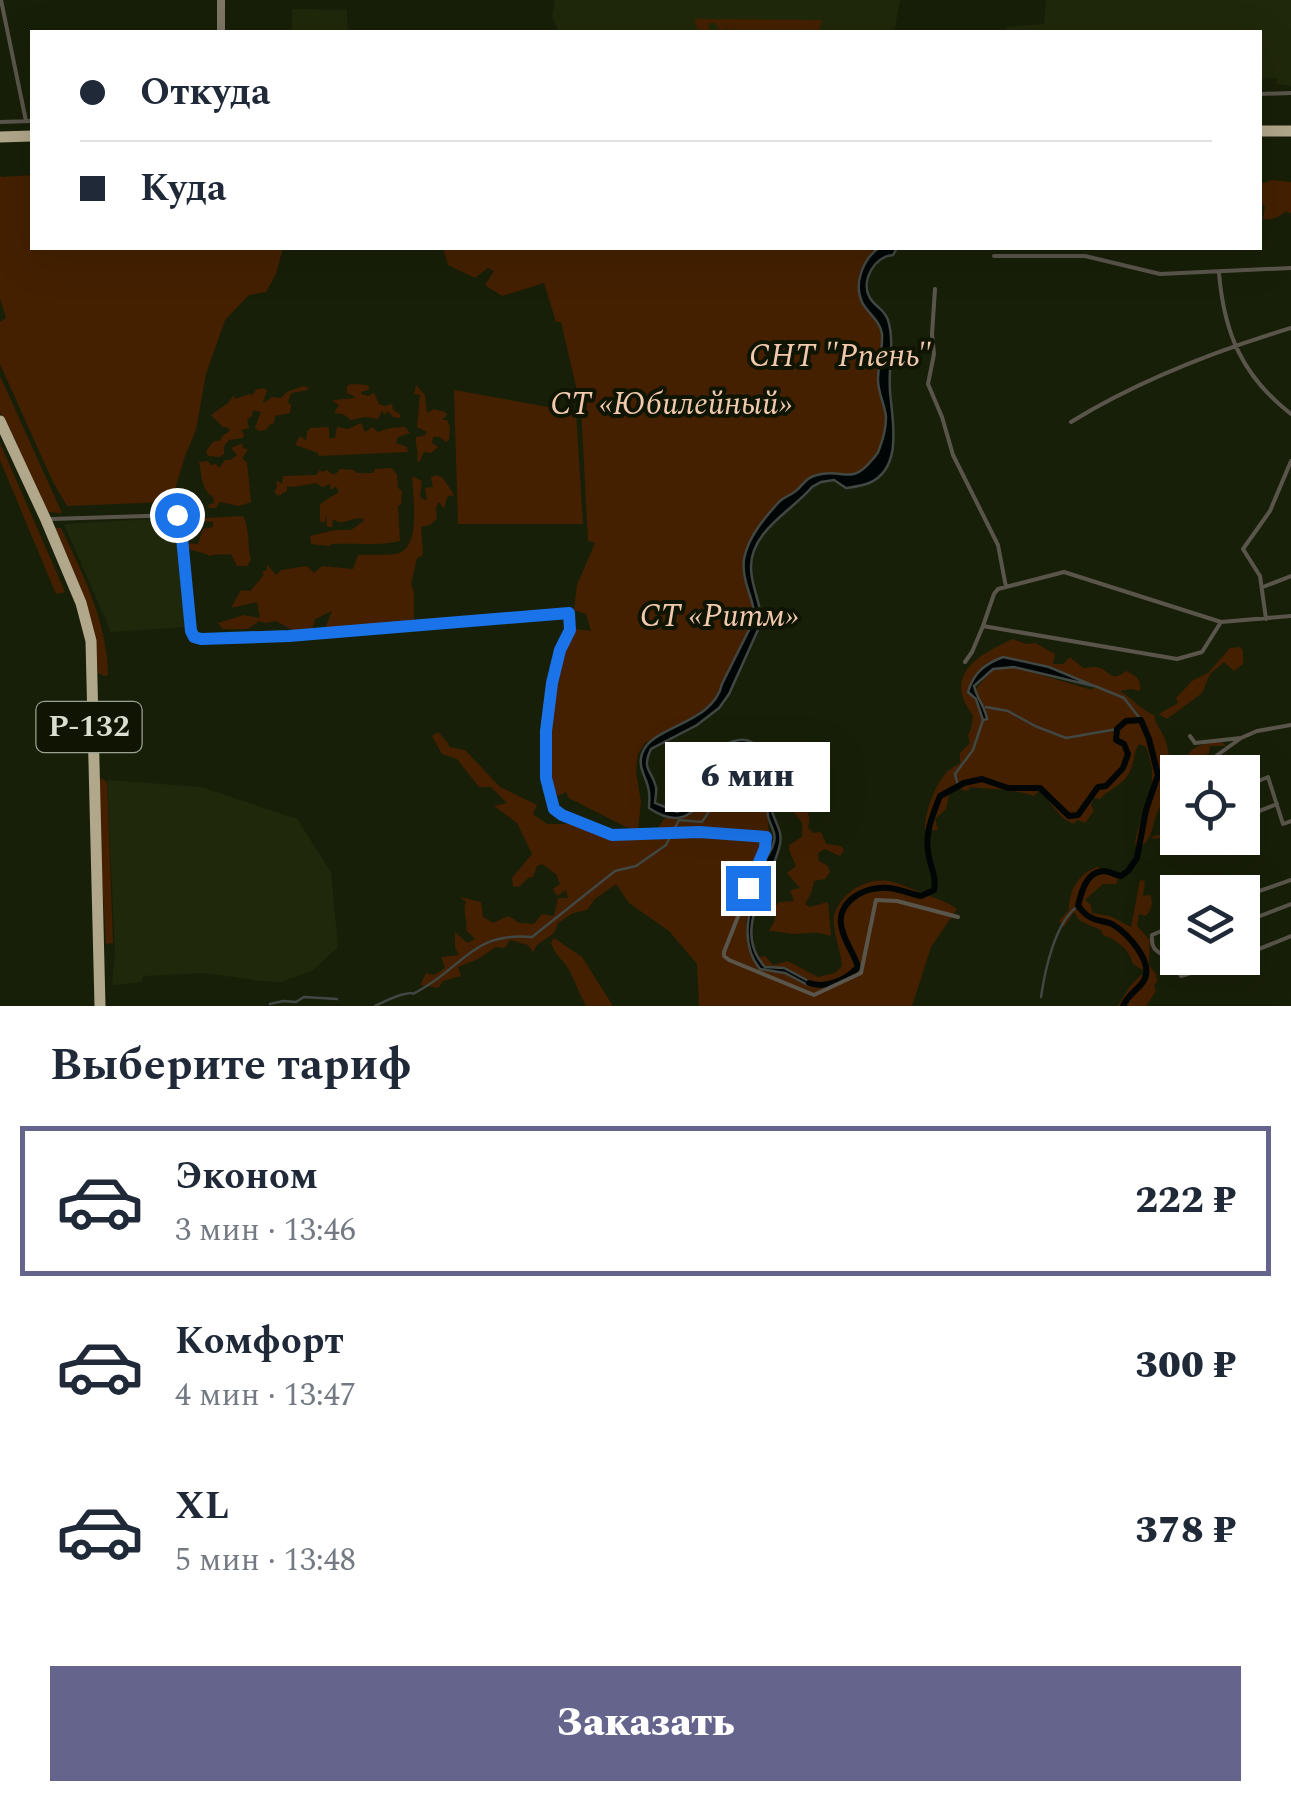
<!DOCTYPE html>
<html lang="ru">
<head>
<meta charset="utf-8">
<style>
	:root { --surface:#fff; --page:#f6f6f7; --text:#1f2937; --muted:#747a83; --line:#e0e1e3; --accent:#64648d }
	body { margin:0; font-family:Spectral,serif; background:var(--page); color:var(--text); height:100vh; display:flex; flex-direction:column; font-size:38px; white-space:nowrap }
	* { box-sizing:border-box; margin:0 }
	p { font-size:32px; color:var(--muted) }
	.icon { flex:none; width:55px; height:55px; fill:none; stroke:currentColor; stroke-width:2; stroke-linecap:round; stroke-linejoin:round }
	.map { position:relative; height:1006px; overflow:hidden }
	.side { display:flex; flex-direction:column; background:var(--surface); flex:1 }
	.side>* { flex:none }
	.hud { position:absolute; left:30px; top:30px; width:1232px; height:220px; border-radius:0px; box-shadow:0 10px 40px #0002; display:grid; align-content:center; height:220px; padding:0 50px; background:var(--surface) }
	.controls { position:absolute; left:1160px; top:755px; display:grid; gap:20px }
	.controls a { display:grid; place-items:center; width:100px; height:100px; border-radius:0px; background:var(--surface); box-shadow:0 10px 40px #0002; font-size:50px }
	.end { position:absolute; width:45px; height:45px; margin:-22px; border:12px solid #1a73e8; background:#fff; box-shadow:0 0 0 5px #fff }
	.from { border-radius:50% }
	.bubble { position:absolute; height:70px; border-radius:0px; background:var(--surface); box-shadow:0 10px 40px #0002; font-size:32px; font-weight:800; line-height:70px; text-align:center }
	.hud b { display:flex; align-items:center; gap:35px; height:95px; font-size:38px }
	.hud b+b { border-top:2px solid var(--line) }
	.hud i { width:25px; height:25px; background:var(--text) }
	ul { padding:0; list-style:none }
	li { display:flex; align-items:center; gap:30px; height:150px; margin:0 20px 15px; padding:0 30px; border:5px solid transparent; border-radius:0px }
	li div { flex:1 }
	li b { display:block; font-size:38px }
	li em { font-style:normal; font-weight:800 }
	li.on { border-color:var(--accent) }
	li>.icon { width:90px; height:90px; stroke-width:1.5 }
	h2 { padding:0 50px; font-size:45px; line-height:120px }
	.button { display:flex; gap:20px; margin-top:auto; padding:20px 50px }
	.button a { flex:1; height:115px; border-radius:0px; background:var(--accent); color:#fff; font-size:40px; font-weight:800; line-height:115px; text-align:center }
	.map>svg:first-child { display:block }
</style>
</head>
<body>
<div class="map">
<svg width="1291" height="1006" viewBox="0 0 1291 1006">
	<rect width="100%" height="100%" fill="#181f08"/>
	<path fill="#20280b" d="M555 0H900L894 32H559L552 17Z
		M1046 0H1291V86L1277 84V78L1260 79V32H1005L1006 27 1044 24Z
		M295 9 347 10V32H292V10Z
		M173 518 186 627 111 632 64 524Z
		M107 780 201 787 297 819 331 872 338 947 313 970 281 982 261 981 205 973 143 976 142 982 112 985 115 952Z"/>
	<path fill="#442000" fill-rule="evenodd" d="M694 19 822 20 819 32H735L734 26 732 32H728L726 26 723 32H717L718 26 712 22 709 24V32H703L701 28V32H698Z
		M0 175 2 177 32 175V248H283L276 274 266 292 249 295 225 320 206 374 196 430 185 456 173 496 166 502 67 506 53 482 0 364V322L6 318 0 298Z
		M1272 180 1291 182V214L1286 211C1279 217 1272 221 1263 219L1265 207 1260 202V184Z
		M443 248H879L873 252 862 301 880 327 882 336 881 399 886 420 879 452 861 473 853 475 827 473 814 475 803 482 797 491 782 500 751 538 744 559 743 577 755 610V618L751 629 727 673 720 693 712 703 687 721 645 743 638 754 636 772 641 802 638 830 626 827 569 798 566 792 558 796C553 791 551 790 550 783 542 756 552 676 563 650 565 643 571 636 575 629L591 631 586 614 574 610 577 585 595 543 588 541 581 408 561 322H556L544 283 502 296 485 285 494 271 488 268 475 278 448 265Z
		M0 376 62 513 46 512 0 412Z
		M351 384 367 385 370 389 361 392V394L368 396 374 393 379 404 385 406 392 404 393 410 400 414V418L393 417 388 411 384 415 382 410 378 419 365 417 351 420 343 414 334 413 339 405 332 401C341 398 349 400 356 397L347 393V386Z
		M416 385 425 395 427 413 434 409 445 412 447 415 442 420H447L450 427 449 440 446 442 440 437H433L432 443 438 447 431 453 424 452 420 461 417 462C419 452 415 446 416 437L424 436 427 432 417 427 420 395 414 394Z
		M303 386 308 387 307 390 291 393 288 402 291 405 290 413 275 416 274 423 270 424 266 430 259 431 255 428 261 412 253 410 252 416 247 420 249 428 241 430 244 434 243 438 229 440 224 446V454L220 457 208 456 206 451 213 442 221 440 222 436 230 431 227 427H223L211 415 228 403 234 395 235 399 249 394 252 395 257 389 265 388 267 391 263 401 264 403 272 397 281 398 287 392Z
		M454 390 576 412 583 524H458Z
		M361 423 365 432 372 427 378 432 390 428 405 427 410 433 398 437 396 443 407 447 408 452 319 456 318 453 295 445 300 436 306 441 307 432 310 428 329 427V438H335L337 427 348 429Z
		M0 443 65 592 56 594 0 460Z
		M243 443 242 447 248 450 242 458 247 463 251 502 239 506 220 502 216 508H209L208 505 214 503 213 497C201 490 202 474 199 462L208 461 211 465 216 464 219 468 225 460H230L237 455 231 448Z
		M388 468 393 469 397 475 398 488 402 491 401 504 398 506 400 541C379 546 355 543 332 544L329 546 311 544 310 536 335 530H351L364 521 363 518C360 519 357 518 354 519 345 521 342 525 333 519L332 527H327L326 515 324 523 320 521V504L339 492 336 486 331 490 330 484 322 487 316 483 293 487 287 486V491L278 496 274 492 277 487 276 480 282 484 283 476 316 475 320 470 322 472 327 470 332 474H336L340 469 354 470 357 473H373L375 469Z
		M437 475 443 478 454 495 447 497 444 509 439 502 436 507 437 519 430 525 421 527 423 552 422 556 417 558 411 584 414 592V623L404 626 324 631 332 611 315 619 312 630 302 635 276 621 266 623 259 621 248 629H223L218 623 244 615 260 618 257 602 231 608 241 590 250 591 264 575 262 572 267 570V564L276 575 281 570 307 566 314 573 322 566 353 569 358 555C370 554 387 556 399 553 421 546 413 496 412 476L422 481 420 497 427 501 425 488 433 487 431 477Z
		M243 516C250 529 247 545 251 560L247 566H237L231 554C223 556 218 552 210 556 201 551 193 552 183 546L185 543 198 544 203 529 213 527V522L188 519Z
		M52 528H61C83 575 107 621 108 675L104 676 98 673C96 618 74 578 52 528Z
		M1013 639 1026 644 1035 643 1055 654 1053 664H1063L1070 657 1083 668C1087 668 1092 667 1096 667 1110 669 1110 684 1126 671 1135 675 1142 679 1140 691L1131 689 1120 691C1133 699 1141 710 1154 715 1155 726 1163 731 1166 742 1168 749 1169 757 1170 764L1185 760C1190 746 1206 743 1221 741L1226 746H1210L1209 753C1201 756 1201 762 1199 767L1191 771 1183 768 1180 772H1171L1172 776 1177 775V782L1175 784 1178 790 1177 836 1152 839 1153 836 1171 833 1175 828 1173 812 1162 804C1151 818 1156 838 1139 848L1135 844C1138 821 1154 793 1152 771 1152 763 1148 754 1146 747L1139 744C1133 753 1135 760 1131 769 1125 785 1110 788 1100 799L1094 798 1091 805 1094 811 1085 823 1078 820 1073 824 1063 818 1049 802 1050 796 1039 791 1034 796C1013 789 991 789 970 787L969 790 964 791 958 786 950 790 946 809 935 819 938 830H925C924 814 935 785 946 773 947 771 958 764 960 763V753L970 743 968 735 971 729 973 715C941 675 980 654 1013 639ZM1003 657 1049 667 1094 686 1092 690 1014 667 993 669 975 690V696L972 679 985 664Z
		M1240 647 1243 651V664L1234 671 1224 662 1210 674 1202 693 1167 719 1159 714 1178 703 1176 698 1192 681 1208 673 1230 648Z
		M438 732 448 743 449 747 465 750 500 787 537 805 533 814 547 824H582L612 837 652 836 664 819 688 808 704 789 716 754 737 745 751 749 760 763 764 775 769 832 767 849 752 892 746 921 748 945 762 965 757 957 765 956 773 965 788 961 818 977 835 973 842 966C841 951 830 925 835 912 844 890 870 876 893 882 903 884 913 890 922 893 935 898 946 901 957 909L931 947 912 1006H699L697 964 669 931 629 903 616 884 595 899 587 910 573 913 558 923 554 933 537 945 533 952 528 945 510 940 505 948 496 947 478 959 458 967 461 976 443 981 438 988 420 985 426 973 434 975 445 968 441 957 459 955 455 947V932L467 943 475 939 466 930C468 920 462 912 466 902L460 897 481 902 483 917 493 923 508 916 520 923 534 924 542 914 554 916 558 898H568L566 890 557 896 553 889 560 884 556 874 542 864 537 866 533 877 528 878 519 887 513 886 512 878 532 854 517 823 494 806 507 803 491 787H479L457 759 442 754 432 736Z
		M96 777 103 779 107 783 113 943 106 944Z
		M795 804C807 809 812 814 808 827L813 833 821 832 826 844 841 846 844 850 840 856 825 849 818 853 819 861 828 866 830 872 825 879 814 881 811 893 805 904 810 907 828 902 831 936C814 931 812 933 796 934 787 934 778 931 769 931L775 920 774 907 780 902 794 901 790 890 800 888 787 873 796 866 789 850V845L802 837V823L793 811Z
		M1097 867 1120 873 1116 884H1103L1085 900 1091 905 1092 913 1110 916 1131 927 1140 880 1145 881 1143 896 1150 895C1154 904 1151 909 1146 916L1139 914 1137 926 1150 940 1149 965 1156 974 1157 982 1154 986 1156 991 1146 1006H1118L1130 986 1141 975 1145 976 1146 972 1133 964C1129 949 1117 940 1103 935L1101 930 1080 921 1074 912 1064 927 1059 921 1069 910C1069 890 1078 874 1097 867Z
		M554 938 582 957 613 1006H586C580 995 576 984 570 972 565 961 554 955 551 942Z"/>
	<path fill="#000606" stroke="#414743" stroke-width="2.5" d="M879 248H897L893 255C875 256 861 280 869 296 873 306 884 308 888 320 895 343 888 367 890 391 892 419 904 468 869 483 862 486 853 487 846 488L834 480 821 482 812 487C792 511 750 531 751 568 751 587 762 604 761 623L729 694 719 708 697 725 651 749C641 770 652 770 656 787 657 793 655 798 655 803L677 812C686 808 696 802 701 793 713 773 709 744 739 740 758 737 768 760 772 776 774 786 770 797 771 807 773 820 783 830 780 844 772 883 730 929 765 967L784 968 816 985H808L785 973 760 969C734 937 755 893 766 859 768 854 772 850 773 845 778 834 770 826 768 816 764 796 773 755 748 746 707 731 715 853 649 808 649 803 650 797 649 792 648 779 637 768 642 754 651 725 713 725 722 684L755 618C754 598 741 581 744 559 748 537 765 517 780 501 786 496 794 494 799 488 805 482 808 477 817 475 842 467 850 487 872 460 877 454 878 455 880 447 883 439 886 426 886 417 885 405 878 393 878 380 878 364 883 350 882 334 880 320 868 314 862 302 853 283 864 258 879 248Z
		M1003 657 1049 667 1094 686 1014 667 993 669 974 686C977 699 985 706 987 719L983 720 976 699 968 692C974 672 985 664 1003 657Z"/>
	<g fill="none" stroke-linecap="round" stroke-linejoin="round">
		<path stroke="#414743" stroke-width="2.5" d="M1095 686 1124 698 1141 720
			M986 707 1008 711 1035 726 1066 738 1117 729
			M958 786 955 774 973 750 983 720
			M1041 997C1045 970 1055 922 1078 906
			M270 1004 283 1001 296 1002 304 997 337 999
			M375 1006C384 1002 394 996 405 994 418 991 408 997 420 990 465 965 473 932 532 937L615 871 636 866 666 845 679 820 702 822 710 810 708 803 702 797"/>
		<path stroke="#000606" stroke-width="6" d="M809 983C826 989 846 980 858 967 854 953 845 943 842 929 834 902 866 885 889 888 900 889 911 894 921 896L934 890C937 875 929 865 928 851 925 832 933 814 940 796L964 783 982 779 1008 788H1040L1069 816 1078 815 1098 787 1106 786 1123 768 1128 754 1124 744 1116 740 1117 729 1126 721 1141 720 1149 739 1158 775 1146 810 1137 858 1128 871 1121 876C1115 875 1109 871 1103 871 1086 872 1081 893 1078 906 1082 910 1085 915 1090 917 1096 921 1105 921 1112 924 1127 933 1156 963 1143 982 1136 992 1129 993 1123 1006"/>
		<path stroke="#59554b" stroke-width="4" d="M1 0 26 121
			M1260 94 1291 93
			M0 122 32 121
			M994 256H1085L1160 274 1291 268
			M1219 273C1224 333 1242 376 1291 414
			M935 289 932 334 934 354 928 384 942 417 953 455 998 545 1006 587
			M1071 422C1139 380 1215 351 1291 328
			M51 519 177 515 181 528 191 631 194 637 201 639 289 636 569 613 570 630 560 650 551 683 545 731 546 778 554 809 562 815 612 835 699 832 766 837 765 848 724 952V956L729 960 814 995 861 973 876 900 897 901 958 917
			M1263 587 1291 576
			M1266 619 1260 576 1243 549 1270 511 1291 461
			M983 626 1177 659 1202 652 1221 622
			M965 662 972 652 983 626 994 594 998 589 1064 572 1221 622 1291 616
			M1190 736 1195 743 1241 738
			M1194 772 1241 738 1257 731 1291 725
			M1242 788 1268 777 1283 824 1291 821
			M1242 818 1277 804
			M1182 838H1190
			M1166 839 1179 838
			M1242 897 1291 880
			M1242 923 1291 904
			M1178 924 1152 935C1151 950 1156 950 1167 958 1173 962 1177 969 1181 976L1239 958
			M1242 956 1291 936"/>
		<path stroke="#7d7665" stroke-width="8" d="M221 0V32"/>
		<path stroke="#b1a78b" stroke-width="11" d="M1260 131H1291
			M0 137 32 136
			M0 421 46 520 81 603 91 641 100 1006"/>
	</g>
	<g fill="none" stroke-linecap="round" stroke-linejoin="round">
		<path stroke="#1a73e8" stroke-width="12" d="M177 515 181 528 191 631 194 637 201 639 289 636 569 613 570 630 560 650 552 683 546 731V778L554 809 562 815 612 835 699 832 766 837 765 848 748 888"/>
	</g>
	<g text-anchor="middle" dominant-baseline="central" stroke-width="8" stroke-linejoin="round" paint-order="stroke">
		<rect fill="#0f1502" stroke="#9ca292" stroke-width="2.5" x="36.5" y="702" width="105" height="50" rx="8"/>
		<g font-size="30" font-weight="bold" fill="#d9ded0">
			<text x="89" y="727">Р-132</text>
		</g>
		<g font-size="32" font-style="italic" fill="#f1c9ad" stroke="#0f1502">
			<text x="840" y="356">СНТ "Рпень"</text>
			<text x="671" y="404">СТ «Юбилейный»</text>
			<text x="719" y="616">СТ «Ритм»</text>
		</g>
	</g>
</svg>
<div class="controls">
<a><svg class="icon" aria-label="locate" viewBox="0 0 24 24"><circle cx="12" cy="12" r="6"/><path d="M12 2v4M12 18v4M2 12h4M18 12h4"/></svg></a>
<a><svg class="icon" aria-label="layers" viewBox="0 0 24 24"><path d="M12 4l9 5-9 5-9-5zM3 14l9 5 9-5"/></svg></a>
</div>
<i class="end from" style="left:177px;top:515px"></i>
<i class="end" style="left:748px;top:888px"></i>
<div class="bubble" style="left:665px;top:742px;width:165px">6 мин</div>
<div class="hud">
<b><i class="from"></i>Откуда</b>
<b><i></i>Куда</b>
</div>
</div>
<section class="side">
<h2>Выберите тариф</h2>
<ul>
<li class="on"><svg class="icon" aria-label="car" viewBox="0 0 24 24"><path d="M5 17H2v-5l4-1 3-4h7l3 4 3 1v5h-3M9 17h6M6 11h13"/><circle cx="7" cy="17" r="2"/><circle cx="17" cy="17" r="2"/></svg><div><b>Эконом</b><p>3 мин · 13:46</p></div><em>222 ₽</em></li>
<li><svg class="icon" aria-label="car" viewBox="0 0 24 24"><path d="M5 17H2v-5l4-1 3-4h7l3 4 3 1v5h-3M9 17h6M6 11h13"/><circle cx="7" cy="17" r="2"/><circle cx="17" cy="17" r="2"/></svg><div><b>Комфорт</b><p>4 мин · 13:47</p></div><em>300 ₽</em></li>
<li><svg class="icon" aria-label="car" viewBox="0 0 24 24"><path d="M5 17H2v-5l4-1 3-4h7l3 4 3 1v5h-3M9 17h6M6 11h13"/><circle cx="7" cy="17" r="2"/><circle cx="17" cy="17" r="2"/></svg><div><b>XL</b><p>5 мин · 13:48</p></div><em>378 ₽</em></li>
</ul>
<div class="button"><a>Заказать</a></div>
</section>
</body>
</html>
